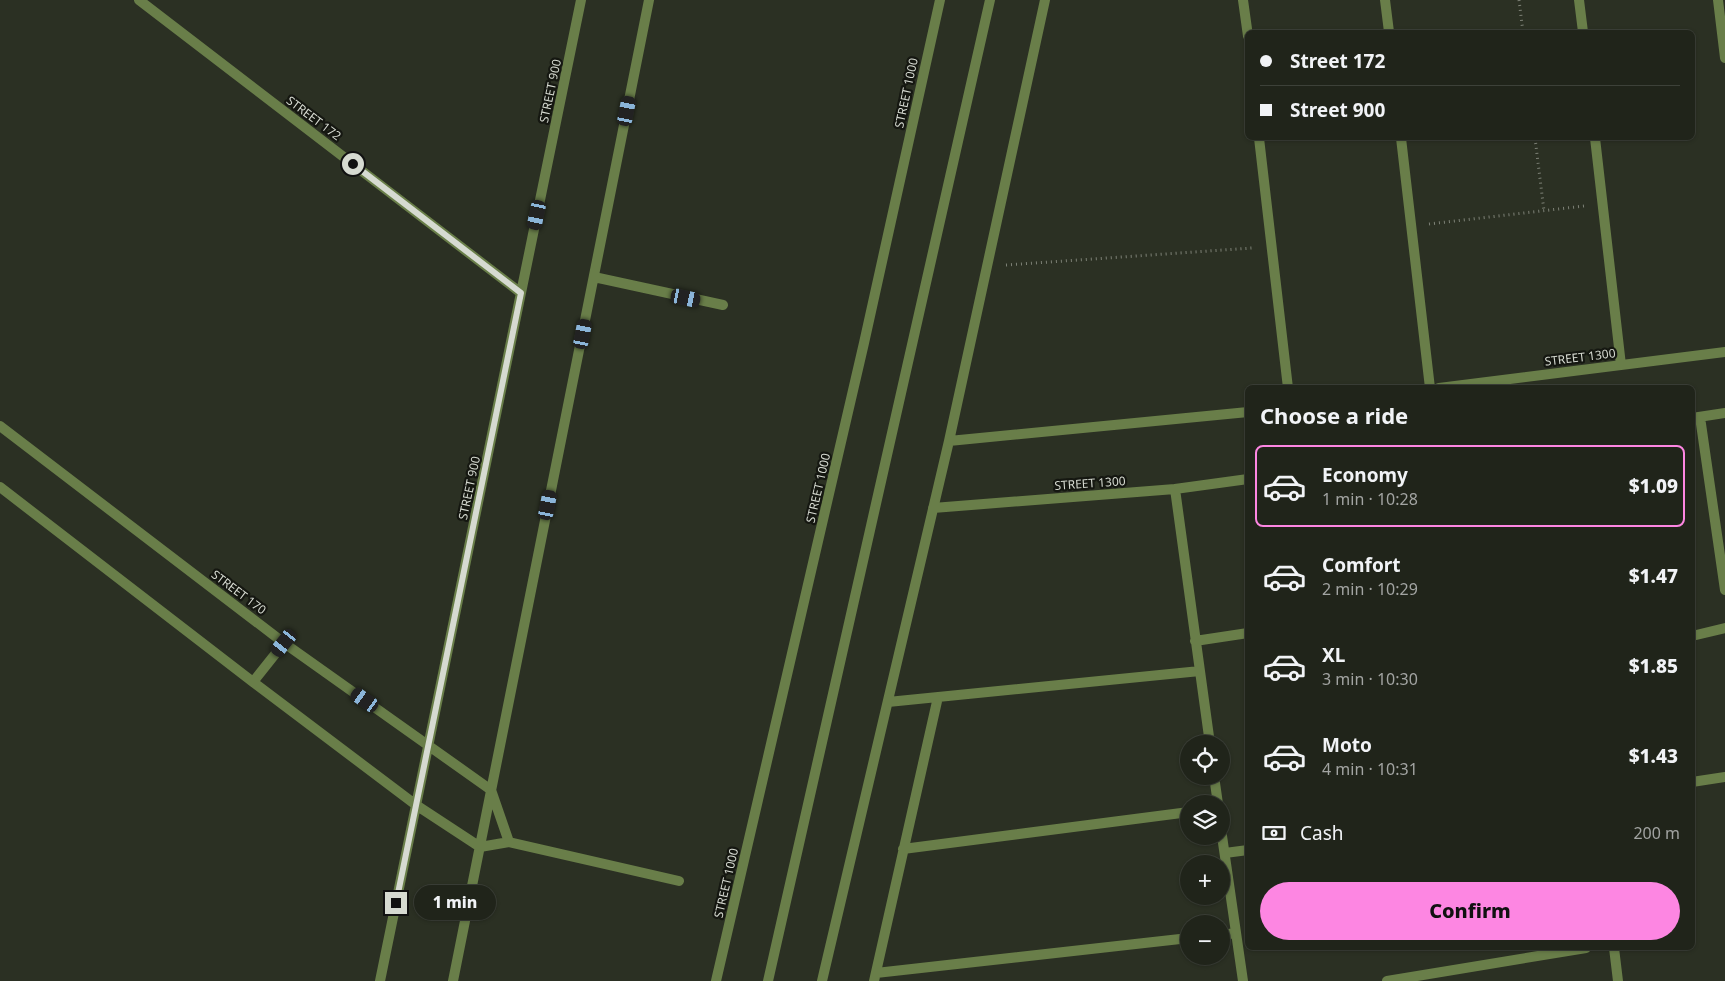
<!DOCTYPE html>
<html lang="en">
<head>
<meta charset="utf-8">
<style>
	:root { --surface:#20241a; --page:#2d3027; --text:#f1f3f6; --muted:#a2a4a2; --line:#3d4139; --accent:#fd86e2 }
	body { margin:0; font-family:"Noto Sans",sans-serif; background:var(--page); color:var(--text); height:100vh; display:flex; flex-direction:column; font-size:19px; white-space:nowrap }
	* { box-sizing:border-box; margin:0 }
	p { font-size:16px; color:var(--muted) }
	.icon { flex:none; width:28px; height:28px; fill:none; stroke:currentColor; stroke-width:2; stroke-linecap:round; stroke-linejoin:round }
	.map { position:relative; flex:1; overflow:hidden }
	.drawer { position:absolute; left:1245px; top:385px; width:450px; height:565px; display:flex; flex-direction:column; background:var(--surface); border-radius:8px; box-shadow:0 1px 4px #0004,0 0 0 1px var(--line) }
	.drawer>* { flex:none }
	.guide { position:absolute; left:1245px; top:30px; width:450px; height:110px; border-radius:8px; box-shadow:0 1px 4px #0004,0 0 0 1px var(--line); display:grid; align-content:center; height:110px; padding:0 15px; background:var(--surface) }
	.controls { position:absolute; left:1180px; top:735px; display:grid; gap:10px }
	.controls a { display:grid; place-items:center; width:50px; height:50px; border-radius:50%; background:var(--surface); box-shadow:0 1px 4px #0004,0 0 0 1px var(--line); font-size:25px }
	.end { position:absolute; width:22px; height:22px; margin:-11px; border:6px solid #d6dad1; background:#111; box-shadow:0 0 0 2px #111 }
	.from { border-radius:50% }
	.bubble { position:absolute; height:35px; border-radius:18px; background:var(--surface); box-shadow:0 1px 4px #0004,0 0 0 1px var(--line); font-size:16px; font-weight:800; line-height:35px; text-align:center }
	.car { position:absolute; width:15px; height:30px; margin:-15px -8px; border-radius:6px; box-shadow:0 0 4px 1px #0007; background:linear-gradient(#222 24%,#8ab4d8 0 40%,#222 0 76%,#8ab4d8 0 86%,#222 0) }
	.guide b { display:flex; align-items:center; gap:18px; height:48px; font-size:19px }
	.guide b+b { border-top:1px solid var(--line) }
	.guide i { width:12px; height:12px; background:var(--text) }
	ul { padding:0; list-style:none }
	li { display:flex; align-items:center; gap:15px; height:82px; margin:0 10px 8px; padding:0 5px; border:2px solid transparent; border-radius:8px }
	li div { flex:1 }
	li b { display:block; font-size:19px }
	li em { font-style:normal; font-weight:800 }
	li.current { border-color:var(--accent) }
	li>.icon { width:45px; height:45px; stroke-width:1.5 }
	h2 { padding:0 15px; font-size:22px; line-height:60px }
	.pay { display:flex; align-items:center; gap:12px; height:55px; padding:0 15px; font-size:19px }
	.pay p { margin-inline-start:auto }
	.cta { display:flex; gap:10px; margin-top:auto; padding:10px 15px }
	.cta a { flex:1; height:58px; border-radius:30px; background:var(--accent); color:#111; font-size:20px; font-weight:800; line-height:58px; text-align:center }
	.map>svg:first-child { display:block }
</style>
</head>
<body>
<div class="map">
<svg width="1725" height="981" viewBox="0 0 1725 981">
	<rect width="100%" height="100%" fill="#2b3023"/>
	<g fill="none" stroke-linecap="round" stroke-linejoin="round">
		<path stroke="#7d8176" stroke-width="3" stroke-dasharray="1 4" stroke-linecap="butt" d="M1519 0 1523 32
			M1535 138 1544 211
			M1429 224 1584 206
			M1006 265 1252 248"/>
		<path stroke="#697e49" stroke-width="10" d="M139 0 521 293
			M594 277 723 305
			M0 426 284 643 491 790 509 842
			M0 487 253 682 416 805 480 847 509 842 679 881
			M253 682 284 643
			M380 981 581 0
			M453 981 649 0"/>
		<path stroke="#697e49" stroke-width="10" d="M1243 0 1248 36
			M1385 0 1389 32
			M1579 0 1583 32
			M1718 0 1725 58
			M1259 138 1288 388
			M1401 138 1430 388
			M1595 138 1621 365
			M1439 388 1725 352
			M1700 417 1725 590
			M1692 418 1725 413
			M949 441 1248 412
			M1175 489 1210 744
			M933 508 1175 489 1248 479
			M1692 636 1725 628
			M1195 641 1248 633
			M888 702 1200 671
			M1214 776 1218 804
			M1692 782 1725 777
			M1221 829 1243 981
			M903 849 1189 812
			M1225 853 1248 850
			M1221 935 1236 933
			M1614 948 1618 981
			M876 973 1189 938
			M822 981 949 441 1045 0
			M874 981 938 697
			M1387 981 1586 948"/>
		<path stroke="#697e49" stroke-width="10" d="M716 981 864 343 940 0
			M768 981 990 0"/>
	</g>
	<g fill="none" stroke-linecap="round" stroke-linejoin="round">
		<path stroke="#d6dad1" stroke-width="6" d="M353 164 521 293 396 903"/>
	</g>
	<g text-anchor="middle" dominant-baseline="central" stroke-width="4.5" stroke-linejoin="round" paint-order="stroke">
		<g font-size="12" fill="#d6dad1" stroke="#151711">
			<text transform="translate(550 91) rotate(-78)">STREET 900</text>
			<text transform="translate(906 93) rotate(-78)">STREET 1000</text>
			<text transform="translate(314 118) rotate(37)">STREET 172</text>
			<text transform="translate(1580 357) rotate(-7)">STREET 1300</text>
			<text transform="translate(1090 483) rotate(-4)">STREET 1300</text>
			<text transform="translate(469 488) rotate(-78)">STREET 900</text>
			<text transform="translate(818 488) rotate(-77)">STREET 1000</text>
			<text transform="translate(239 592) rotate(37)">STREET 170</text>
			<text transform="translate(726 883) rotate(-77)">STREET 1000</text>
		</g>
	</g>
</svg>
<div class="controls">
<a><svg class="icon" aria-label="locate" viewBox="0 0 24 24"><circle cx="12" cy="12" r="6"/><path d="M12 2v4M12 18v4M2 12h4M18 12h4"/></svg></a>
<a><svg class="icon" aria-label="layers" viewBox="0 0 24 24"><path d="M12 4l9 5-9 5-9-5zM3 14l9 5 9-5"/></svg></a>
<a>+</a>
<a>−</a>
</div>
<i class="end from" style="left:353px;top:164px"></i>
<i class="end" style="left:396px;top:903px"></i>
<div class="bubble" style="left:414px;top:885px;width:82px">1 min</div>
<i class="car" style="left:627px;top:111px;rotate:11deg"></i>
<i class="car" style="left:537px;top:215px;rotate:192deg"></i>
<i class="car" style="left:686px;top:298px;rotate:102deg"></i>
<i class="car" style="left:583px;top:334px;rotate:11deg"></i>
<i class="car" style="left:548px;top:505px;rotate:11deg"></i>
<i class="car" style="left:284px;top:643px;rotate:219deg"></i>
<i class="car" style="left:365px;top:700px;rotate:305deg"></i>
<div class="guide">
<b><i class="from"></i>Street 172</b>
<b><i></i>Street 900</b>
</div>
<section class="drawer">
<h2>Choose a ride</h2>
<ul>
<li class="current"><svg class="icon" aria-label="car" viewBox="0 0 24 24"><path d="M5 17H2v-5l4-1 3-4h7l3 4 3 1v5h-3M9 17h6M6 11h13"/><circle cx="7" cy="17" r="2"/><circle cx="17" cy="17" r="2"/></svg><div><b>Economy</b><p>1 min · 10:28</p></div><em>$1.09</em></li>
<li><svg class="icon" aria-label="car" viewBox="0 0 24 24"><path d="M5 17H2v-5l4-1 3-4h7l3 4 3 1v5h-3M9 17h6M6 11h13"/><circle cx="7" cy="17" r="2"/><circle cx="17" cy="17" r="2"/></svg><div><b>Comfort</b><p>2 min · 10:29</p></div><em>$1.47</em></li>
<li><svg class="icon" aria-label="car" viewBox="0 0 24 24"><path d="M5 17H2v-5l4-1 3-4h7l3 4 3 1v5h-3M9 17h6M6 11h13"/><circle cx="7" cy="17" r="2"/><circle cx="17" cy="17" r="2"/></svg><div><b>XL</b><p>3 min · 10:30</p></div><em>$1.85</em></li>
<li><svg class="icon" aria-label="car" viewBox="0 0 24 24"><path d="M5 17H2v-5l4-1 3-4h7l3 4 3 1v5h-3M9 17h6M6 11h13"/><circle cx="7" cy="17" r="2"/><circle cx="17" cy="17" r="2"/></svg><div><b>Moto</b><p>4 min · 10:31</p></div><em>$1.43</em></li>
</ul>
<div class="pay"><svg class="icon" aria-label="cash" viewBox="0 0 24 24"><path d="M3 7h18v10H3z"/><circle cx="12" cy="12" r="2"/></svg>Cash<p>200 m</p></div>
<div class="cta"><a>Confirm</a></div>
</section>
</div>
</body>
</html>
